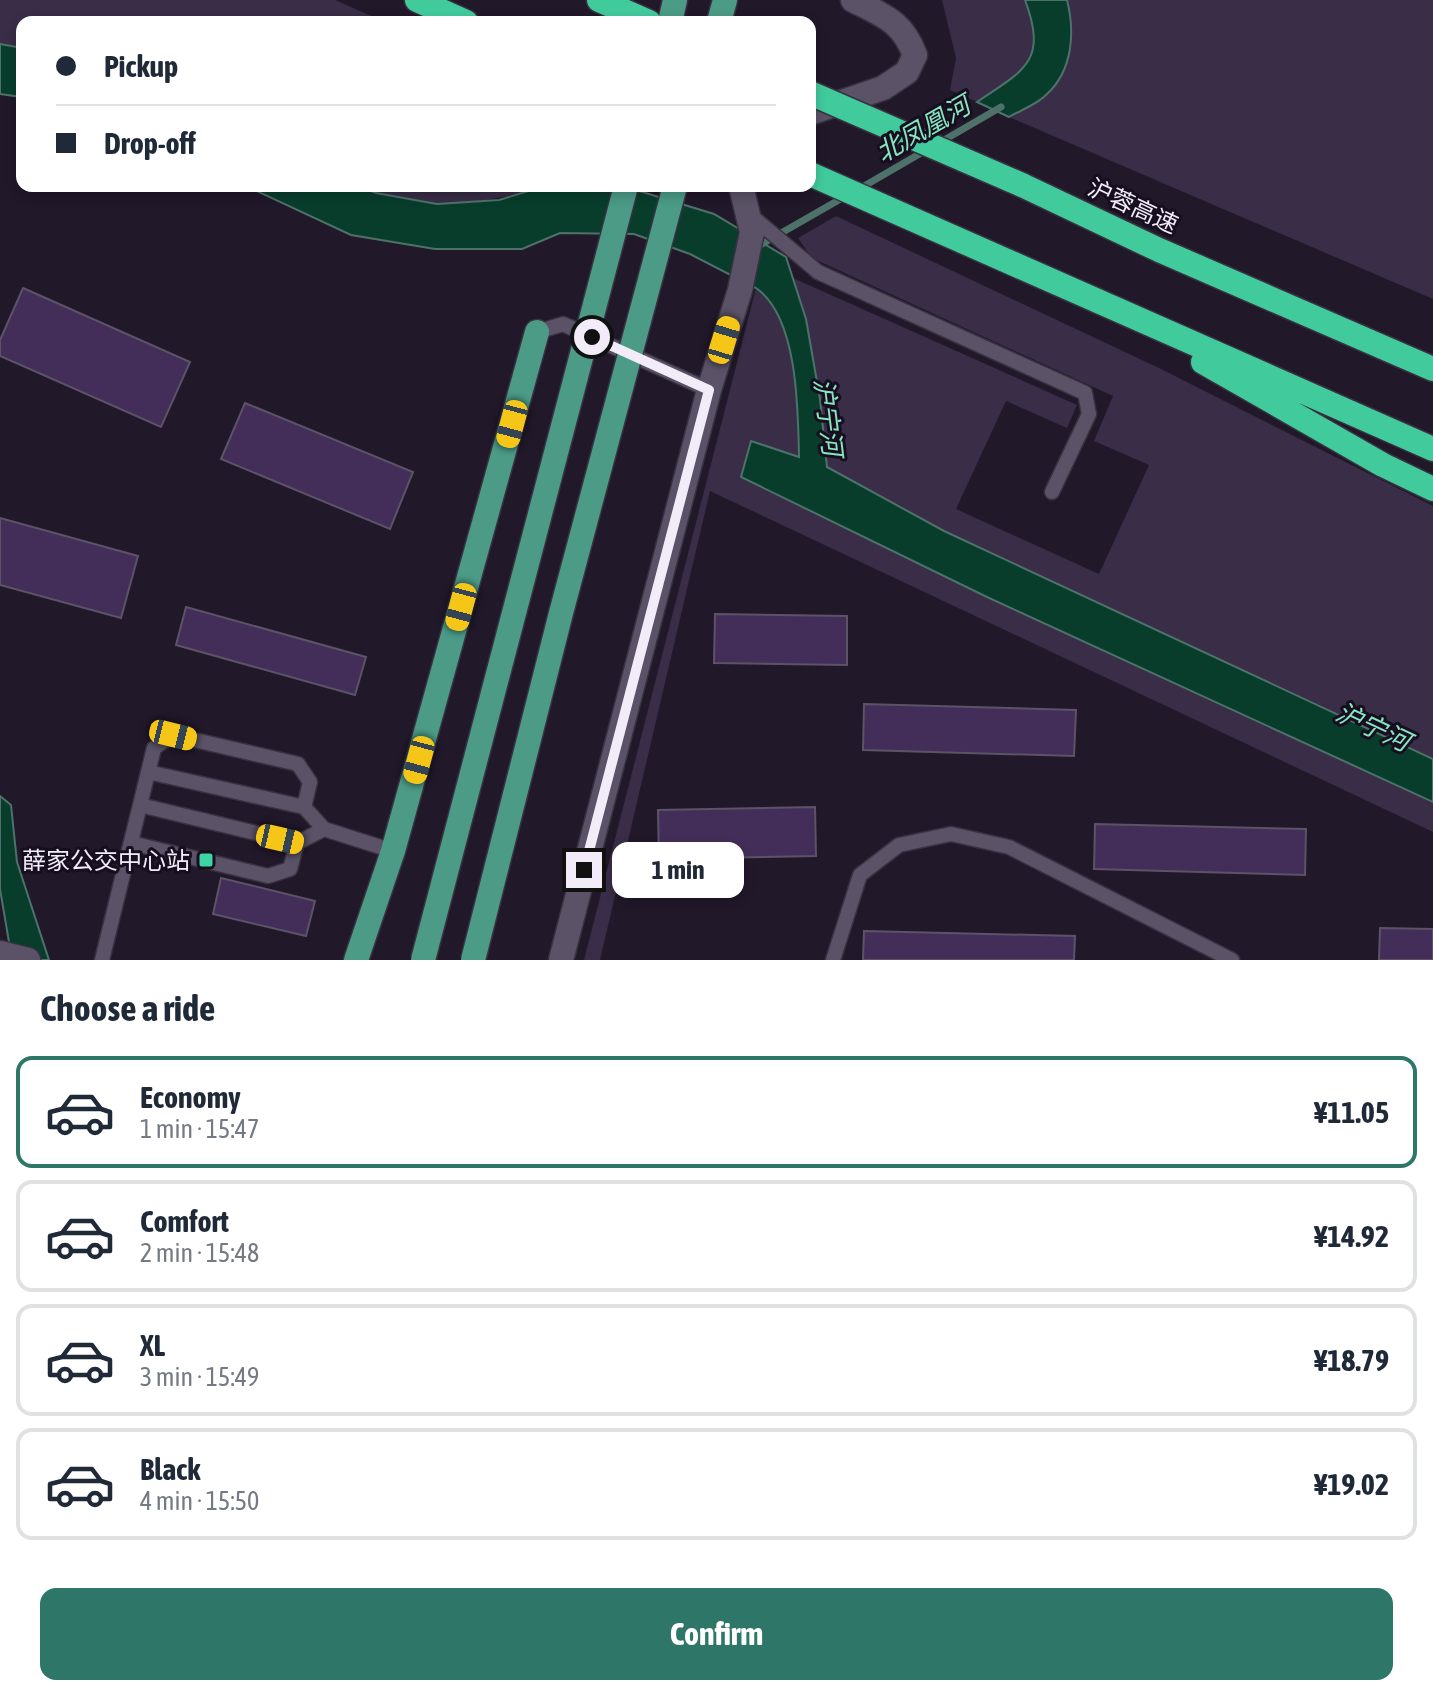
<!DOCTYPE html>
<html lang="en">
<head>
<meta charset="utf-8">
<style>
	:root { --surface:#fff; --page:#f2f2f3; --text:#1f2937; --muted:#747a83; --line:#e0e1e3; --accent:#2d7668 }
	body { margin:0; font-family:"Asap Condensed","Noto Sans SC",sans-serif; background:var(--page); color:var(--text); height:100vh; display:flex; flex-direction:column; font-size:30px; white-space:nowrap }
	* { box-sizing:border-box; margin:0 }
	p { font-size:26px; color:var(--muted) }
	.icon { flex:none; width:44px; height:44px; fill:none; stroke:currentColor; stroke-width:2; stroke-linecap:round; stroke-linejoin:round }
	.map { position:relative; height:960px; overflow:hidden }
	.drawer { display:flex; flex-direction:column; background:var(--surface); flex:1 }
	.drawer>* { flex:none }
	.guide { position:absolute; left:16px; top:16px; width:800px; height:176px; border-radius:16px; box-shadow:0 4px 12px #0003; display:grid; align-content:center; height:176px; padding:0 40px; background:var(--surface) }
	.end { position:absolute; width:36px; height:36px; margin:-18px; border:10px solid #f2ecf9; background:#111; box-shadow:0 0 0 4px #111 }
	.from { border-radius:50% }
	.bubble { position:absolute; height:56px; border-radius:16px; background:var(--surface); box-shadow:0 4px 12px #0003; font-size:26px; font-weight:700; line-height:56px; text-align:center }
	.car { position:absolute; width:24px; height:48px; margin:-24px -12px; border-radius:10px; box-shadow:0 0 6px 2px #0007; background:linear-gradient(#f5c518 24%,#345 0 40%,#f5c518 0 76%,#345 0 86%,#f5c518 0) }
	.guide b { display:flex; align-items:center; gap:28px; height:76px; font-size:30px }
	.guide b+b { border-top:2px solid var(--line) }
	.guide i { width:20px; height:20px; background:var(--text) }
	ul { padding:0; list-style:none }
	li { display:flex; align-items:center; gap:24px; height:112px; margin:0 16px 12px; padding:0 24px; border:4px solid var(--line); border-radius:16px }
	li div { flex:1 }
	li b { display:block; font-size:30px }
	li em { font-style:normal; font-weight:700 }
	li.active { border-color:var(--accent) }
	li>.icon { width:72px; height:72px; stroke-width:1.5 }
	h2 { padding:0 40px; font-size:36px; line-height:96px }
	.cta { display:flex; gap:16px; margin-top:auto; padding:16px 40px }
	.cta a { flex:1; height:92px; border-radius:16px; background:var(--accent); color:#fff; font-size:32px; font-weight:700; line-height:92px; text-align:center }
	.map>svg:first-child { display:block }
</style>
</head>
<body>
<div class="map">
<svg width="1433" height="960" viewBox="0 0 1433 960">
	<rect width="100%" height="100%" fill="#21182a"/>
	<path fill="#392d47" d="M0 0H335L385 22H22V48L0 44Z
		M942 0H1025C1049 62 1024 70 977 102L950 90 956 58Z
		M1067 0H1433V299L1009 117 1047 95 1070 13Z
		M359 186H545C482 205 422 213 359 186Z
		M836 216 1159 368 1433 506V759L944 531 827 467C820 403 812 340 793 278L1077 405 1067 428 1006 401 956 509 1099 574 1149 465 1094 441 1113 396 812 258 798 238Z
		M756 288C799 317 798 410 799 457L987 597 1433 802V832L710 491 600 960H584Z"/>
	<path fill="#083d2c" stroke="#4e726a" stroke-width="2" d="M1025 0H1067C1075 32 1073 70 1047 94 1038 104 1021 110 1009 117L977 102C1024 70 1048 62 1025 0Z
		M0 44 22 48V97L0 94Z
		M246 186H359L376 193 437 204 499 200 545 186H623L714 214 786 257 806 319 820 399 827 467 944 531 1433 759V802L987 597 741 477 751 441 799 457C798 409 798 317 756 288L690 254 634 234 560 233 522 249H435L351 235Z
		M0 796 11 805 17 862 49 960H12L0 889Z"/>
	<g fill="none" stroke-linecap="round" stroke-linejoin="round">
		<path stroke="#4e726a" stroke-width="7" d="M939 143 1001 107
			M859 189 928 149
			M755 248 844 197"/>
	</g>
	<path fill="#432e59" stroke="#5c5367" stroke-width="2" d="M23 288 190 362 161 427 0 356V340Z
		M245 403 413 472 390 529 221 459Z
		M0 518 138 556 121 618 0 585Z
		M186 607 366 657 355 695 176 645Z
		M715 614 847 616V665L714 663Z
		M864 704 1076 710 1074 756 863 750Z
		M815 807 816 856 659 859 658 810Z
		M1095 824 1306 829 1305 875 1094 869Z
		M221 878 315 901 306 936 213 914Z
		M1380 928 1433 929V960H1379Z
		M864 931 1075 936 1074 960H863Z"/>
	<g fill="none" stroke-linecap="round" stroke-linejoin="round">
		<defs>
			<path id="lane" d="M748 213 818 272 1085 393 1089 414 1052 492
				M537 332 563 324 709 390
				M148 772 304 807 324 829 393 851
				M140 805 297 843 324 829
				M131 843 268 876 290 869 297 843
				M102 960 154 748 173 735 298 764 310 782 304 807
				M833 960 860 875 899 845 951 834 1009 847 1232 960"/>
			<path id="street" d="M810 113 883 88 907 72 915 55C902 21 884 16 853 0
				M561 960 709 390 740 290 752 232 741 186"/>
			<path id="secondary" d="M0 953 28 960"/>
			<path id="primary" d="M670 22 675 0
				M719 22 725 0
				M356 960 393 851 537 332"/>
			<path id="highway" d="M417 0 466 22
				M599 0 649 22
				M810 174 1433 449
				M1022 185 1159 250 1433 369
				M1203 362 1383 465 1433 489"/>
		</defs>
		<use href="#lane" stroke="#383240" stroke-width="17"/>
		<use href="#street" stroke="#383240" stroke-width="27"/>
		<use href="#secondary" stroke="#383240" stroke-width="27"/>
		<use href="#primary" stroke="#383240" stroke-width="27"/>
		<use href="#highway" stroke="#383240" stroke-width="27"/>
		<use href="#lane" stroke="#5b5267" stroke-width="14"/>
		<use href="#street" stroke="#5b5267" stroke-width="24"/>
		<use href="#secondary" stroke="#5b5267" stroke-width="24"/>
		<use href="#primary" stroke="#4b9b87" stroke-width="24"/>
		<use href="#highway" stroke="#41cb9d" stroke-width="24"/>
		<defs>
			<path id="primary-bridge" d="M423 960 626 186
				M473 960 561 613 675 186"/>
			<path id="highway-bridge" d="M810 93 1022 185"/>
		</defs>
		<use href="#primary-bridge" stroke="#383240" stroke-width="27" stroke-linecap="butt"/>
		<use href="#highway-bridge" stroke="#383240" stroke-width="27" stroke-linecap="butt"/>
		<use href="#primary-bridge" stroke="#4b9b87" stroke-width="24"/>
		<use href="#highway-bridge" stroke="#41cb9d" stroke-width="24"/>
	</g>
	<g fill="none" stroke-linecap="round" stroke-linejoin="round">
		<path stroke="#f2ecf9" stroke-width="10" d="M584 870 709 390 592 337"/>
	</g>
	<rect fill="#3ed4a3" stroke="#170f20" stroke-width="3" x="198" y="852" width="16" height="16" rx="4"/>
	<g text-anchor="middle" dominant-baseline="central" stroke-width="6" stroke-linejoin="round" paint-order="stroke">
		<g font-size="24" fill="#f2ecf9" stroke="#170f20">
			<text transform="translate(1133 206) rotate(25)">沪蓉高速</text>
		</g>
		<g font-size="24" fill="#f2ecf9" stroke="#170f20" text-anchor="end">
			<text x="190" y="860">薛家公交中心站</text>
		</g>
		<g font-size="26" font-style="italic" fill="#86e6c0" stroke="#170f20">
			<text transform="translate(923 129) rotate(-30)">北凤凰河</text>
			<text transform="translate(828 417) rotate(83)">沪宁河</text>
			<text transform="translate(1373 727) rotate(25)">沪宁河</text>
		</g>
	</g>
</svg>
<i class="end from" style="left:592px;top:337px"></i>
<i class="end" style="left:584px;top:870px"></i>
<div class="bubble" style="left:612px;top:842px;width:132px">1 min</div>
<i class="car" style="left:724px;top:340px;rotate:17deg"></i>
<i class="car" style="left:512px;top:424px;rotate:195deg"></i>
<i class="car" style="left:461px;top:607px;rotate:195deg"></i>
<i class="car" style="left:173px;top:735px;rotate:104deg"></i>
<i class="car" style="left:419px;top:760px;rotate:195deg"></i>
<i class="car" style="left:280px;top:839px;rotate:103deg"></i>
<div class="guide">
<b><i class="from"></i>Pickup</b>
<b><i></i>Drop-off</b>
</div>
</div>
<section class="drawer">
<h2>Choose a ride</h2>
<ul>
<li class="active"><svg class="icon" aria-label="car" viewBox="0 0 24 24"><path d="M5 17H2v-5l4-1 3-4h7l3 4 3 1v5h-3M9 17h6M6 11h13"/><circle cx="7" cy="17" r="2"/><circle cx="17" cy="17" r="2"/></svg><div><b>Economy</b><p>1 min · 15:47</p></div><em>¥11.05</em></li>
<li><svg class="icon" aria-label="car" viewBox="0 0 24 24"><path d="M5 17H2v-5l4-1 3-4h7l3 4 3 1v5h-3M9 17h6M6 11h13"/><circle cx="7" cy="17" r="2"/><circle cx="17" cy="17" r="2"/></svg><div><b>Comfort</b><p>2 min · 15:48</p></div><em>¥14.92</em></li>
<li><svg class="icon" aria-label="car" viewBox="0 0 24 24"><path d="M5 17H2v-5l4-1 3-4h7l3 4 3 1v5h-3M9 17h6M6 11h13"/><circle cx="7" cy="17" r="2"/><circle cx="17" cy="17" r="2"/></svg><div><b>XL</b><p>3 min · 15:49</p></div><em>¥18.79</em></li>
<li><svg class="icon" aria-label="car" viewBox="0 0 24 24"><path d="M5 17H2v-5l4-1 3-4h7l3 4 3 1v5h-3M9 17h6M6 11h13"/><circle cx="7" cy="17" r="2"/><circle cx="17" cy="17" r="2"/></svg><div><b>Black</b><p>4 min · 15:50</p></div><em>¥19.02</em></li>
</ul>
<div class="cta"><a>Confirm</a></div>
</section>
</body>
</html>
